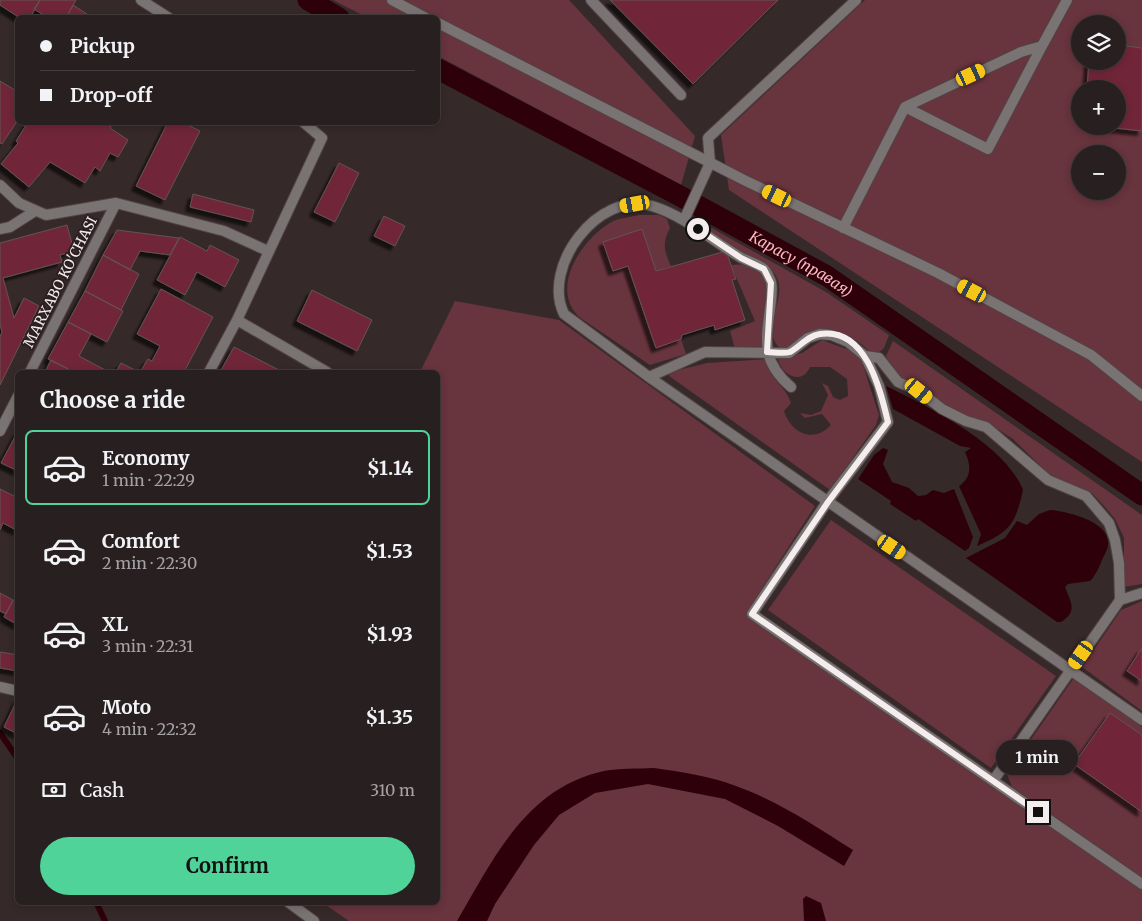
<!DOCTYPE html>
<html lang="en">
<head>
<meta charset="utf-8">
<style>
	:root { --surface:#281f20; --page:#342c2d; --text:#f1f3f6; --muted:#a5a2a5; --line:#443d3e; --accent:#50d398 }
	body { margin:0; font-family:Merriweather,serif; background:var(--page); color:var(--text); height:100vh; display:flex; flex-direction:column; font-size:19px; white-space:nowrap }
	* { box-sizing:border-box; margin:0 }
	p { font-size:16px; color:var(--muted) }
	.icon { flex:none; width:28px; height:28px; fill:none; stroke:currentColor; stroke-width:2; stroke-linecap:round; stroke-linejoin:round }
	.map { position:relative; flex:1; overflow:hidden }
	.details { position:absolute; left:15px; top:370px; width:425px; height:535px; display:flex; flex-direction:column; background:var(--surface); border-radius:8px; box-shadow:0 2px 8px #0003,0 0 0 1px var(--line) }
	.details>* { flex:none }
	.hud { position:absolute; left:15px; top:15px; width:425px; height:110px; border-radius:8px; box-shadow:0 2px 8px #0003,0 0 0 1px var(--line); display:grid; align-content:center; height:110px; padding:0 25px; background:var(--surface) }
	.fabs { position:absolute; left:1071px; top:15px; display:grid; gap:10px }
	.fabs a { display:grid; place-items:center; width:55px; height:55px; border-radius:50%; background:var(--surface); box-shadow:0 2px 8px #0003,0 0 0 1px var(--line); font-size:25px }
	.end { position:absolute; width:22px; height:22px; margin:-11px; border:6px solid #f5eced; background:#111; box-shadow:0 0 0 2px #111 }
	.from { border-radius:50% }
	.bubble { position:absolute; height:35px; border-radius:18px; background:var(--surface); box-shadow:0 2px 8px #0003,0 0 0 1px var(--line); font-size:16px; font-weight:700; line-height:35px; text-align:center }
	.car { position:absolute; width:15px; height:30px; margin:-15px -8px; border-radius:6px; box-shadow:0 0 4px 1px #0007; background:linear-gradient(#f5c518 24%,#345 0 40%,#f5c518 0 76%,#345 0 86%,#f5c518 0) }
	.hud b { display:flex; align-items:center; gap:18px; height:48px; font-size:19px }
	.hud b+b { border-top:1px solid var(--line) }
	.hud i { width:12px; height:12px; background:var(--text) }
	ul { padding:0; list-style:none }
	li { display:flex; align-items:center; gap:15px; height:75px; margin:0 10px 8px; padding:0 15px; border:2px solid transparent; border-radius:8px }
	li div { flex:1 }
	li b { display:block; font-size:19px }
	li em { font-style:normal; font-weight:700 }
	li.active { border-color:var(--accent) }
	li>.icon { width:45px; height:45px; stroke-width:1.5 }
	h2 { padding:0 25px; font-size:22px; line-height:60px }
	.pay { display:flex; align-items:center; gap:12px; height:55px; padding:0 25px; font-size:19px }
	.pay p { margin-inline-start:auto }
	.primary-button { display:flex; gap:10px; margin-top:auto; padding:10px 25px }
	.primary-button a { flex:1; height:58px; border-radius:30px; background:var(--accent); color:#111; font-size:20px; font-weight:700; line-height:58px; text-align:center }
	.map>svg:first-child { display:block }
</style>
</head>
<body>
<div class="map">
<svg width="1142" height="921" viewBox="0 0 1142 921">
	<defs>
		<filter id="shadow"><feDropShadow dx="-4.5" dy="4.5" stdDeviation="1" flood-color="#0009"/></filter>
	</defs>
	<rect width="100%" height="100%" fill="#36292a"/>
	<path fill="#68343d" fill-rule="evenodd" d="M333 0H569L695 136 681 185 438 56V18L366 17Z
		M865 0H1142V48L1118 45V24H1080V61H1089L1087 89H1080V126L1142 131V462L729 190 721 135ZM1080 154H1118V191H1080Z
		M639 215H659L667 219 670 228C662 243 664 251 671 266L656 271 628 266 656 347 681 339 686 354 650 365 579 317C549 288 582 238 613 221 620 218 631 217 639 215Z
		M699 221 826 292 889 335 884 348 877 354 871 353C864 345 856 340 846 335 815 318 810 343 781 349 758 331 789 297 776 276 765 260 755 262 741 253 727 244 713 235 699 226Z
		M748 264 760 272 769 285 766 342 762 347 735 349 730 331 755 321 731 265Z
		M455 301 559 320 815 506 750 607 747 613 751 618 1142 890V921H349L323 903 438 902V372H420Z
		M822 340 849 350 861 359 879 415 876 425 830 490 669 376 670 372 707 363 767 359C769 381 785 384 791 403L784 411C791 433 813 444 831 425L822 414 805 418 800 413 811 415 821 411 828 395 822 383 828 386 833 397 840 400 848 396 847 379 830 367H810C802 386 781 375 778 359L802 353Z
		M893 341 1142 515V584L1124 587V538L1115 519 1105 507 1092 493 1054 479 1013 439 991 425 969 419 943 404 925 387 912 384 898 377 890 366 886 356Z
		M831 520 1056 676 991 768 768 610Z
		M1142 601V648L1127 670 1142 681V711L1082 667 1121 610Z
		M1073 679 1078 680 1142 727V735L1110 713 1074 764 1142 812V877L1012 787 1007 774Z"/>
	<path fill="#2e000a" d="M886 386C929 407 1005 444 1023 490 1015 526 1009 532 977 546L981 534 959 486C972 477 971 465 965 452L971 448 960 446 893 409Z
		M883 448 888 450 883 464 892 482 909 488 918 496 926 495 933 490 944 493 954 489 973 537 969 548 965 551 918 519 916 521 890 504 891 501 858 479 874 455Z
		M1050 510C1066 511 1108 521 1108 542 1109 548 1104 555 1102 560 1099 567 1096 575 1090 581L1068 584 1065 587C1071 603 1078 611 1061 622H1057L966 558 1005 538 1017 521 1027 525 1039 514Z
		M654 768C681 772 710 776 736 786 778 801 815 826 853 850L844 866 778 826 725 799 648 784 595 793 559 815 534 845 495 904 487 921H457C494 858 526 788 604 771 620 768 638 769 654 768Z
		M806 896 821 903 826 921H804L803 899Z"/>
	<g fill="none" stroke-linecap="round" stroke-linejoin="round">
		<path stroke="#2e000a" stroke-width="6" d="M0 733 18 759
			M96 902 105 921"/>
		<g stroke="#2e000a" stroke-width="21">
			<path d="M308 0 339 18"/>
			<path id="s1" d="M438 69 680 196 827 276 1142 495"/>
		</g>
	</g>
	<path fill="#702837" stroke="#625355" filter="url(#shadow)" d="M0 0H40L30 18H20L0 5Z
		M40 0H76L66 18H48L34 9Z
		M610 0H778L693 84Z
		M73 5 93 18H66Z
		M1118 45 1142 48V131L1095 126H1118V89H1087L1089 61H1118Z
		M0 81 18 92 16 123 2 144 0 143Z
		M28 122H114L110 128 128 140 118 157 110 153 100 171 95 167 85 183 50 162 29 187 1 164 18 143 16 141Z
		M168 122H182L200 131 165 200 136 186Z
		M339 163 359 173 335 222 314 212Z
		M193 194 254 210 251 222 190 207Z
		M384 216 405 226 395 246 374 236Z
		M67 225 74 251 60 255 62 262 3 278 14 318 24 298 39 306 0 385V337L2 332 0 324V243Z
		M642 229 656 271 726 251 736 279 732 280 745 320 715 330 714 325 682 335 681 339 656 348 628 266 613 271 603 242Z
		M117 230 179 238 170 255 140 251 130 270 103 255Z
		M180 237 207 251 210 245 239 260 225 287 197 272 185 295 157 280Z
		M103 255 139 274 121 310 85 291Z
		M161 289 213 317 184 372H140L148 359 152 361 160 346 137 334Z
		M312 290 372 320 357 351 297 321Z
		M85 291 123 311 107 342 68 322Z
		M68 322 91 334 79 356 109 372H74L48 359Z
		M234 347 283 372H220Z
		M51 360 74 372H45Z
		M121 363 139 372H116Z
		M18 431V471L1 463Z
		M0 489 18 498V531L3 523 0 530Z
		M0 593 13 600 6 614 0 611Z
		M13 600 18 602V625L4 617Z
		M1142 648V681L1127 671Z
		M0 652 18 655V671L0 668Z
		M18 698V734L4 727Z
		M1110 713 1142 735V812L1074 764Z"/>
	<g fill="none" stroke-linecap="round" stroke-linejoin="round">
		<defs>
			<path id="service" d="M392 0 426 18
				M591 0 681 95
				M438 23 744 180 938 273 1091 355 1142 396
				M905 107 988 149 1042 46
				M684 220 710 163 708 138 856 0
				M843 228 905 107 1021 52 1042 46 1067 0
				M865 356 879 358 898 382 919 391 942 409 966 421 986 427 1048 480 1086 496 1109 523 1115 540 1119 563 1120 600
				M649 377 705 352 789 353 808 338 820 334 831 335 848 342 865 356 879 386 888 422 827 502 752 614 1142 884
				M791 387C763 363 765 344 770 309 771 301 773 290 771 282 770 279 766 271 764 269 758 264 747 261 740 257 711 240 685 216 652 206 598 190 541 267 564 314L649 377 1142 720
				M993 781 1120 600 1142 593
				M288 902 314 921"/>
			<path id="minor" d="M141 0 169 18
				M0 185 19 203 46 215 116 203 224 231 268 251
				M0 229 10 227 35 211
				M237 320 327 372
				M30 372 116 203
				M209 372 237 320 322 138 303 122
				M0 431 18 396
				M0 687 18 691"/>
		</defs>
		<use href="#service" stroke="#514445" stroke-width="12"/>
		<use href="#minor" stroke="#514445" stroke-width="12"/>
		<use href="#service" stroke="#7a7373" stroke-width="10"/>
		<use href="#minor" stroke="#7a7373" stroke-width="10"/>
	</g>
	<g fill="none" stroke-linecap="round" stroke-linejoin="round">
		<path stroke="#f5eced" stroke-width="6" d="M698 229 741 258 764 269 771 283 767 352C774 352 784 354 790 352 801 346 807 336 820 334 866 327 880 389 888 422L828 502 752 614 1038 812"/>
	</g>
	<g text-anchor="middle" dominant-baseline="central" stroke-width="4" stroke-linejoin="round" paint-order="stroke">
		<g font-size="14" fill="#f5eced" stroke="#2c1f21">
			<text transform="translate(60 282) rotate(-63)">MARXABO KO'CHASI</text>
		</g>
		<g font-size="15" font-style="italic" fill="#fdb9c1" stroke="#2c1f21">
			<text stroke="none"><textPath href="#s1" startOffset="412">Карасу (правая)</textPath></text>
		</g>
	</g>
</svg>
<div class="fabs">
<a><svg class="icon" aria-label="layers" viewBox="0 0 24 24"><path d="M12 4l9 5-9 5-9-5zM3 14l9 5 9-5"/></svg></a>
<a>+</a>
<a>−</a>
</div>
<i class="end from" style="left:698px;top:229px"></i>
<i class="end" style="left:1038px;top:812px"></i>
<div class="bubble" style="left:996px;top:740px;width:82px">1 min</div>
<i class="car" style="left:971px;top:75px;rotate:65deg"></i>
<i class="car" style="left:777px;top:196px;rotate:296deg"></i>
<i class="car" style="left:635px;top:204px;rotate:260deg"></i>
<i class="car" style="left:972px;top:291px;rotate:298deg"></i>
<i class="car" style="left:919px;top:391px;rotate:129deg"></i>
<i class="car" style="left:892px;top:547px;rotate:124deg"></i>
<i class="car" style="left:1081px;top:655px;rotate:215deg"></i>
<div class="hud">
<b><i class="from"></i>Pickup</b>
<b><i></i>Drop-off</b>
</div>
<section class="details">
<h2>Choose a ride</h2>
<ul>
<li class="active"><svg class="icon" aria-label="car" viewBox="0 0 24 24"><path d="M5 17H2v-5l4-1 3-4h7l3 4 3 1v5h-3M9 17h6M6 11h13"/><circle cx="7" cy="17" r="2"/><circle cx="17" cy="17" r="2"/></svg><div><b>Economy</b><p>1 min · 22:29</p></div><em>$1.14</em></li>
<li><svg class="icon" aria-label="car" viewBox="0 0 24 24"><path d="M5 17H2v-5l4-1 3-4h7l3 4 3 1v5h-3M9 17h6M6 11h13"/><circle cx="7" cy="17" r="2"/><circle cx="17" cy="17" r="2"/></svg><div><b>Comfort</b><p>2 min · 22:30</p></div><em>$1.53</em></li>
<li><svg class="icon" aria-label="car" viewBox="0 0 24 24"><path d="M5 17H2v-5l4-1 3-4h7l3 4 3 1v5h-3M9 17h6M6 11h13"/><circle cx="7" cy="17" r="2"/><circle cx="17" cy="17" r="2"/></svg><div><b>XL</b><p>3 min · 22:31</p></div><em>$1.93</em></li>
<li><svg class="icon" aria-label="car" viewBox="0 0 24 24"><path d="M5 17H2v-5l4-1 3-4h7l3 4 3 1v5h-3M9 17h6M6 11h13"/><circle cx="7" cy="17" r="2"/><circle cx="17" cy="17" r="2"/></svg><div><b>Moto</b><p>4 min · 22:32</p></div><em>$1.35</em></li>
</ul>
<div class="pay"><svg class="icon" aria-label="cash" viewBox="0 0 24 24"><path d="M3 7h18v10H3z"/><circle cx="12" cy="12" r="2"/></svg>Cash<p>310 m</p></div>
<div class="primary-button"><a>Confirm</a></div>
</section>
</div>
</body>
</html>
